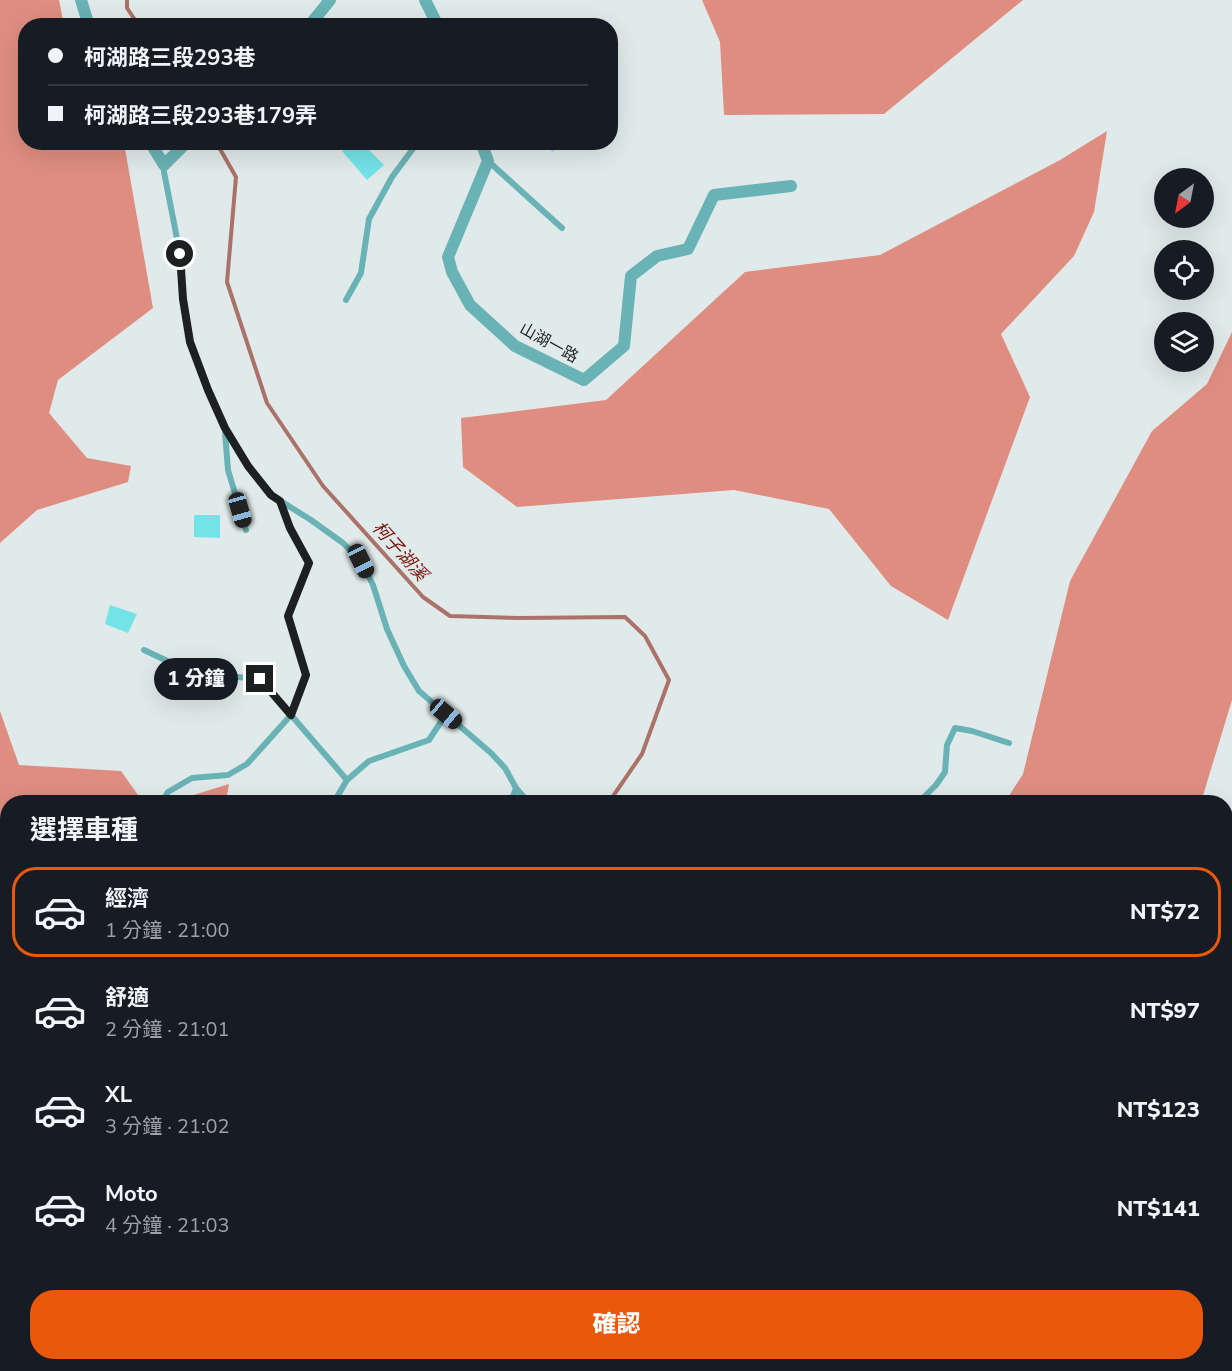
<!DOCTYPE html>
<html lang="zh-TW">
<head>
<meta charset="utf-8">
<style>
	:root { --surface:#171b24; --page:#20242c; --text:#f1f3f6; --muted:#9ea1a6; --line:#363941; --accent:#ea580c }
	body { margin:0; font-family:"Nunito Sans","Noto Sans TC",sans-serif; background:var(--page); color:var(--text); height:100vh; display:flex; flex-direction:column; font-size:22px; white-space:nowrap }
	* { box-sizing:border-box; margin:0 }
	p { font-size:20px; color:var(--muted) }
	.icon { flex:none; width:33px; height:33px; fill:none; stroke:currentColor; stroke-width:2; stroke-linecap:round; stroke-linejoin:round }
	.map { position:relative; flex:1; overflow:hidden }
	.details { position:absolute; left:0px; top:795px; width:1233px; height:576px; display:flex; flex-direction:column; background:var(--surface); border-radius:24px 24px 0 0; box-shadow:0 6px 24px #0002 }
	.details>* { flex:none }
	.top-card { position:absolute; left:18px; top:18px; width:600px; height:132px; border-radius:24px; box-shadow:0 6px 24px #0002; display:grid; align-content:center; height:132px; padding:0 30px; background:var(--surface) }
	.needle { width:39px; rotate:212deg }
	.fabs { position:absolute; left:1154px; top:168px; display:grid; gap:12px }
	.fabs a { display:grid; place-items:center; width:60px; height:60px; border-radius:50%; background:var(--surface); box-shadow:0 6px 24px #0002; font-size:30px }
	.end { position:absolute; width:27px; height:27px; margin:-14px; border:8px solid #1d2020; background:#fff; box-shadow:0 0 0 3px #fff }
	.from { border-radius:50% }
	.bubble { position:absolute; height:42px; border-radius:21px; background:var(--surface); box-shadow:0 6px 24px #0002; font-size:20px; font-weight:800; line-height:42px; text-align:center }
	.car { position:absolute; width:18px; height:36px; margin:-18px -9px; border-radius:8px; box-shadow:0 0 4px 2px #0007; background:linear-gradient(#222 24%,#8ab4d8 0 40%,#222 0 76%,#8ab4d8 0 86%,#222 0) }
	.top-card b { display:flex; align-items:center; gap:21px; height:57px; font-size:22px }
	.top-card b+b { border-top:2px solid var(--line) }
	.top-card i { width:15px; height:15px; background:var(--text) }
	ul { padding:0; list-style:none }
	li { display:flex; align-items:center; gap:18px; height:90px; margin:0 12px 9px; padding:0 18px; border:3px solid transparent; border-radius:24px }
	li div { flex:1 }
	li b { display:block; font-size:22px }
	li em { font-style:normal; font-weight:800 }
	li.selected { border-color:var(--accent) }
	li>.icon { width:54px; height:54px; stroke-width:1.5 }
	h2 { padding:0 30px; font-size:27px; line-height:72px }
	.action { display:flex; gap:12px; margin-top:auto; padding:12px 30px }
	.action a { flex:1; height:69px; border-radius:24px; background:var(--accent); color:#fff; font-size:24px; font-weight:800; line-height:69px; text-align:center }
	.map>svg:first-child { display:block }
</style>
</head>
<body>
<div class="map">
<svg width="1232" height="1371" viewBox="0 0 1232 1371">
	<rect width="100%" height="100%" fill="#e1eaea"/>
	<path fill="#df8d80" d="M0 0H59L64 25 26 26V142L124 143 153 308 58 380 49 413 87 458 131 466 128 482 37 510 0 543Z
		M702 0H1023L884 114 724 115 720 42Z
		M1107 131 1094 212 1074 256 1001 334 1030 397 948 620 891 586 829 509 734 490 517 507 463 467 461 418 606 400 745 272 880 255 1060 160Z
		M1232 332V700L1201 802H1005L1023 774 1070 581 1152 431 1207 384Z
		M0 711 19 765 121 771 143 802H8L7 869 1 875 8 879V1364H202L200 1371H0Z
		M229 784 226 801 224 802H171Z
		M1226 850 1232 859V994L1226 1006Z
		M1226 1134 1232 1135V1371H991L996 1364H1226Z"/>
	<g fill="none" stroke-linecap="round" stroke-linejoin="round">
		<path stroke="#aa7269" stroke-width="4" d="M127 0V8L139 26
			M216 142 236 177 227 282 267 403 323 486 423 597 450 616 518 618 625 617 645 636 669 680 642 754 609 802
			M434 1364 437 1371"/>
	</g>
	<path fill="#73e3e8" d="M350 142H361L384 165 367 180 342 151Z
		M540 142H560L553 152Z
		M194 515H220V538L194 537Z
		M110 605 137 614 128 633 105 624Z"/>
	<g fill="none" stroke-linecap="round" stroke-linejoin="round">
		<path stroke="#69b2b5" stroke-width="6" d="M488 161 562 228
			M164 165V172L180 254 183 299 190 342 208 390 225 428 248 466 271 495 311 520 343 543 361 561 373 585 387 629 404 666 419 691 491 753 505 768 516 788 511 802
			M346 300 361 273 369 219 392 177 418 142
			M225 432 228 470 246 530
			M144 650 193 673 260 679 347 780 369 761 429 740 446 714
			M516 788 528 802
			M162 802 168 792 192 778 228 775 247 764 291 715 306 675 289 616 309 563 289 528 280 501
			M334 802 347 780
			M919 802 936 785 945 772 947 745 955 728 972 731 1009 743
			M1232 829 1229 835 1232 838
			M1226 1023 1232 1014
			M271 1371 280 1364
			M631 1371 635 1364"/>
		<path stroke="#69b2b5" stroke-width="12" d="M81 0 89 26
			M425 0 438 26
			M309 26 330 0
			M150 142 164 165 187 142
			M481 142 488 161 448 257 452 272 470 305 515 346 584 380 624 346 631 276 657 256 688 249 714 195 791 186"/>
	</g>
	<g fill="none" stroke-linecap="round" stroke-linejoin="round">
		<path stroke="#1d2020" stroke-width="8" d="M180 254 183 299 190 342 208 390 225 428 248 466 271 495 280 501 290 528 309 563 288 616 306 675 291 715 260 679"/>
	</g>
	<g text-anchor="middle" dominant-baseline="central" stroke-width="4.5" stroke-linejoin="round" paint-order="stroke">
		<g font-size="16" fill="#1d2020" stroke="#e1eaea">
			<text transform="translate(549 343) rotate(29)">山湖一路</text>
		</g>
		<g font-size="18" font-style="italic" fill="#77160f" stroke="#e1eaea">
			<text transform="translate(400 551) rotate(48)">柯子湖溪</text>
		</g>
	</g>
</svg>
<div class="fabs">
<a><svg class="needle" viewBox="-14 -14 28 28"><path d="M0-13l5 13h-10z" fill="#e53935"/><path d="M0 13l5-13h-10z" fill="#9ea1a6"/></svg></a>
<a><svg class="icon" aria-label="locate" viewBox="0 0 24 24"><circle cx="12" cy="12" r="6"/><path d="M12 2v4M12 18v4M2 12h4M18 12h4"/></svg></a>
<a><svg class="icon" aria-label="layers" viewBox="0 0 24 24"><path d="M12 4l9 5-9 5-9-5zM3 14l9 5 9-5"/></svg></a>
</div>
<i class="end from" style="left:180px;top:254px"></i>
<i class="end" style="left:260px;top:679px"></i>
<div class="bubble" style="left:154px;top:658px;width:84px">1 分鐘</div>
<i class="car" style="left:240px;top:510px;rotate:164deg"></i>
<i class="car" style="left:361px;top:561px;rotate:154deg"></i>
<i class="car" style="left:446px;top:714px;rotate:130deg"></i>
<div class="top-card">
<b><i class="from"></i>柯湖路三段293巷</b>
<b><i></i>柯湖路三段293巷179弄</b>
</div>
<section class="details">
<h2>選擇車種</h2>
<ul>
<li class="selected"><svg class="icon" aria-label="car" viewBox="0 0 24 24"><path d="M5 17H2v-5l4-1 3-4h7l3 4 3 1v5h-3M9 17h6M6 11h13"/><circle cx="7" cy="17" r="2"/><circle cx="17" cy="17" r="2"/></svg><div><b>經濟</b><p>1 分鐘 · 21:00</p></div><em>NT$72</em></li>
<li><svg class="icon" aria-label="car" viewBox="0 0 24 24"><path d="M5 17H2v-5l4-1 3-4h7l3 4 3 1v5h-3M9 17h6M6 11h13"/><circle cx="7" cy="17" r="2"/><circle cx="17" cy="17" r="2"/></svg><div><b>舒適</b><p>2 分鐘 · 21:01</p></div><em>NT$97</em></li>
<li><svg class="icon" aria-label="car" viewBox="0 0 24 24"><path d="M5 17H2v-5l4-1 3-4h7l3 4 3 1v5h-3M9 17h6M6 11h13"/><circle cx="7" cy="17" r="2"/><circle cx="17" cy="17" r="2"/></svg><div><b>XL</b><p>3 分鐘 · 21:02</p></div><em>NT$123</em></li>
<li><svg class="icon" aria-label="car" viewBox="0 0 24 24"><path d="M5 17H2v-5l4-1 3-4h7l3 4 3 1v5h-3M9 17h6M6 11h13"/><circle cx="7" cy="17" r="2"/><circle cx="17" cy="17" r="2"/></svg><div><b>Moto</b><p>4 分鐘 · 21:03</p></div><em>NT$141</em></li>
</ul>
<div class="action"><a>確認</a></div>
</section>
</div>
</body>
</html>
